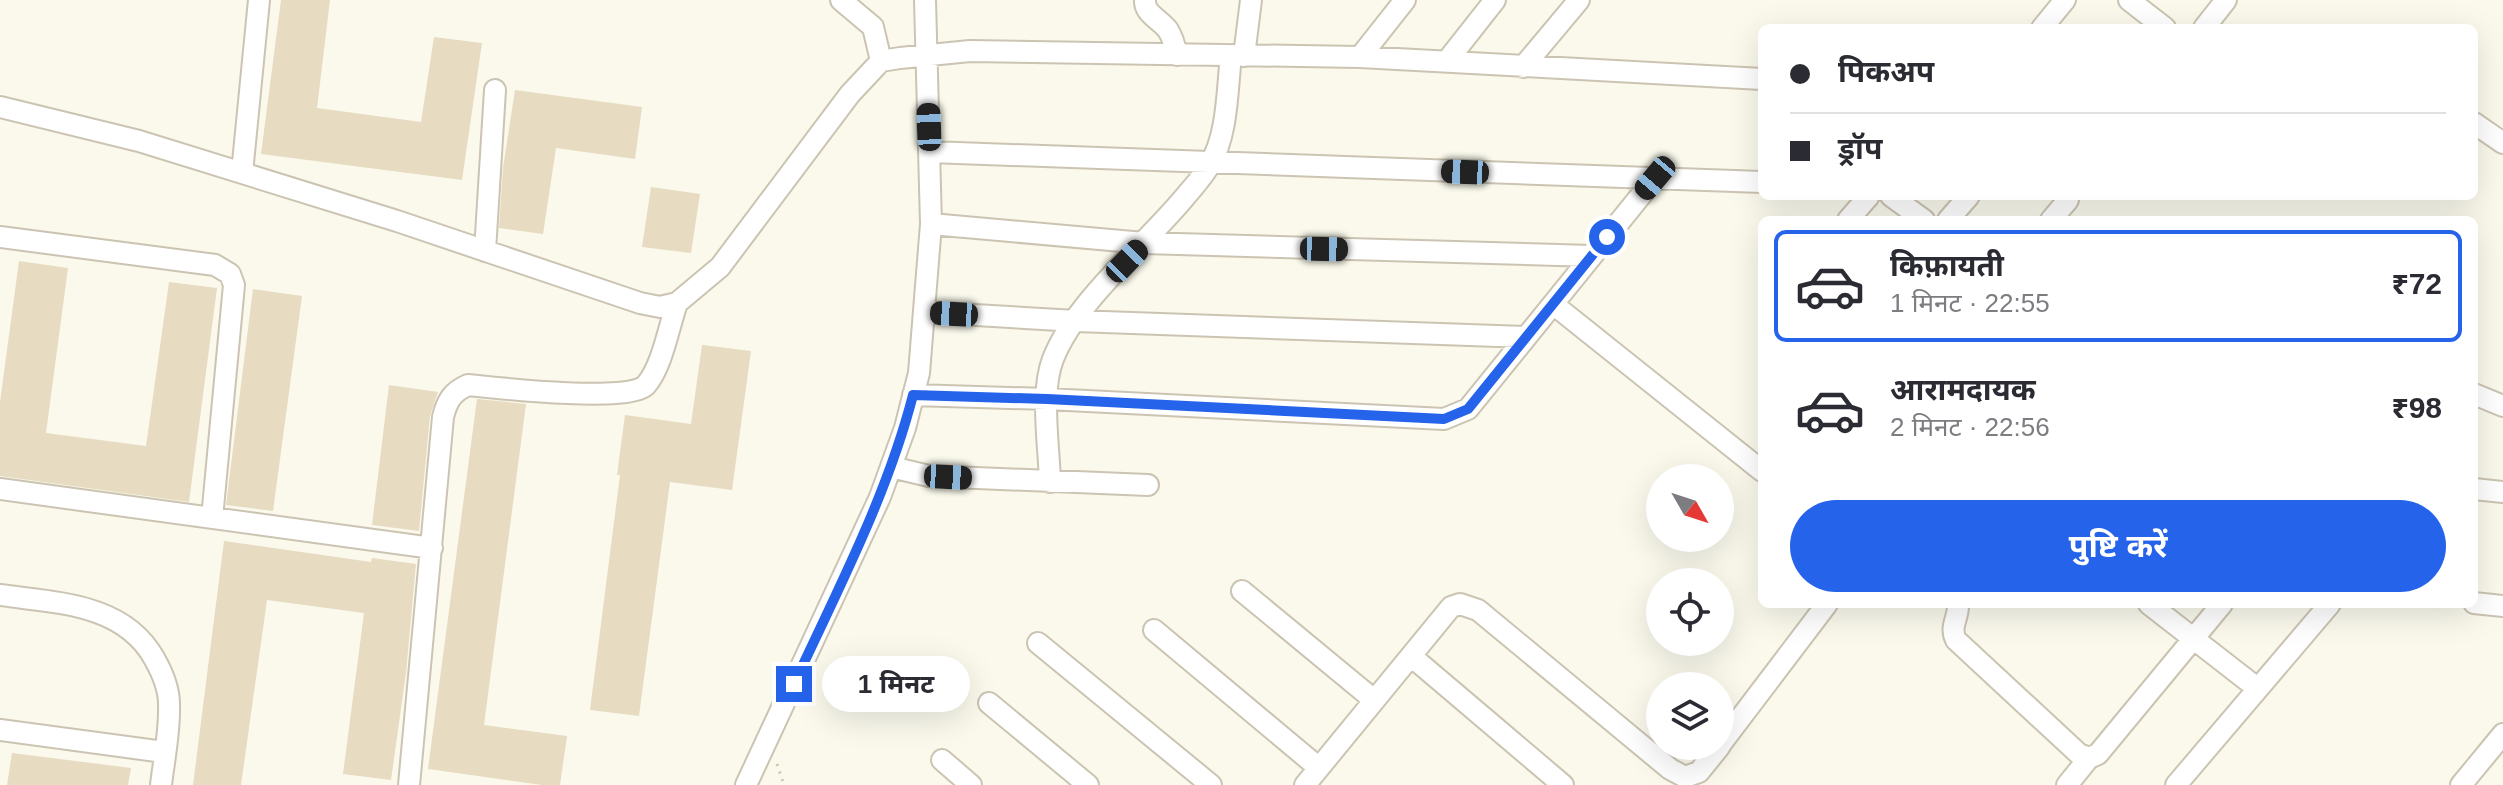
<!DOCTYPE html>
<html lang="hi">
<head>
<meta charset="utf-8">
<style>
	:root { --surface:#fff; --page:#f2f2f3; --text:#2b2b33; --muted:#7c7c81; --line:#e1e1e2; --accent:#2563eb }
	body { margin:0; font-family:Helvetica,"Noto Sans Devanagari",sans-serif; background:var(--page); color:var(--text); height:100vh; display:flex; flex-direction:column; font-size:30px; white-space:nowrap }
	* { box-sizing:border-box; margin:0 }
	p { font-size:26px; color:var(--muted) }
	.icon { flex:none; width:44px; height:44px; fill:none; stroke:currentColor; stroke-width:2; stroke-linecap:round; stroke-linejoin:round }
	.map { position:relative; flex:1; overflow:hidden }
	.side { position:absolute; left:1758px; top:216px; width:720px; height:392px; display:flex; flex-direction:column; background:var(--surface); border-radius:12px; box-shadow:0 8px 32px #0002 }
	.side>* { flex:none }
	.banner { position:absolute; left:1758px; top:24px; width:720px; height:176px; border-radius:12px; box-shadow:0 8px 32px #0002; display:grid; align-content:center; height:176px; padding:0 32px; background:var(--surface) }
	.needle { width:52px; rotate:129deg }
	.fabs { position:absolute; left:1646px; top:464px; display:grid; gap:16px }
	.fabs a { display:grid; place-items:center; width:88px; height:88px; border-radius:50%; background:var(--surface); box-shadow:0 8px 32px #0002; font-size:40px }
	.end { position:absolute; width:36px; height:36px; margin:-18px; border:10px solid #2563eb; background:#fff; box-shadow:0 0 0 4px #fff }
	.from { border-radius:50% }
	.bubble { position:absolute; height:56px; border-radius:28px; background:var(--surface); box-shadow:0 8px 32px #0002; font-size:26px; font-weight:700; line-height:56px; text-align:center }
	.car { position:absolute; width:24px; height:48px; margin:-24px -12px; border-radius:10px; box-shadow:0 0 6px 2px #0007; background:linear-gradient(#222 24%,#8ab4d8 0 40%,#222 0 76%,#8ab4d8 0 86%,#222 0) }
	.banner b { display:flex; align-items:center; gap:28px; height:76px; font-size:30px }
	.banner b+b { border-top:2px solid var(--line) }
	.banner i { width:20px; height:20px; background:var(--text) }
	ul { padding:14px 0 0; list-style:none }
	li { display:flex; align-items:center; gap:24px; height:112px; margin:0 16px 12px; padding:0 16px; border:4px solid transparent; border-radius:12px }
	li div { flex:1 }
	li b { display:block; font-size:30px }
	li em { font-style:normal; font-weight:700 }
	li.selected { border-color:var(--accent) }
	li>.icon { width:72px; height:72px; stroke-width:1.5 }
	.primary-button { display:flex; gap:16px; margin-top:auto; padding:16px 32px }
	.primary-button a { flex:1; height:92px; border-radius:48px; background:var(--accent); color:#fff; font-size:32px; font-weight:700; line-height:92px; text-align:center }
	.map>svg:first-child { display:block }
</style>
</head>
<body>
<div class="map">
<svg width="2503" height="785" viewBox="0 0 2503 785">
	<rect width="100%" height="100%" fill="#faf9ec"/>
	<path fill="#e7dbc2" d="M281 0H330L317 108 421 122 434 37 482 43 462 180 261 154Z
		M515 90 642 107 635 159 556 148 543 234 499 228 503 168Z
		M651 187 700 194 691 253 642 247Z
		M19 261 68 268 46 433 146 446 169 282 217 288 189 502 0 476V402Z
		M253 289 302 296 273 511 226 505Z
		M702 345 751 351 732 490 670 482 639 716 590 710 620 475H617L625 415 691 424Z
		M389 385 438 392 430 416 419 531 372 525Z
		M477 399 526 404 484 725 567 736 560 785H542L428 769Z
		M224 541 371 562 372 558 416 564 406 673 391 780 343 774 364 613 267 600 241 785H193Z
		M12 753 131 768 128 785H7Z"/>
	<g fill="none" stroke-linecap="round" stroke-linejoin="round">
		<defs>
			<path id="minor" d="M841 0 873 27 881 61
				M1145 0C1144 14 1160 19 1168 30 1173 38 1175 46 1177 55
				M2129 0 2165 28
				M2042 28 2065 0
				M2204 28 2226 0
				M1244 56 1251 0
				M1360 57 1405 0
				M1447 61 1495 0
				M1523 67 1579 0
				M0 107 139 141 397 221 640 303 660 307 677 303 720 267 850 94 881 61 900 58 970 51 1360 57 1762 79
				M2474 123 2503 143
				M930 152 1762 182
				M242 173 259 0
				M1891 196 1924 220
				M1848 220 1869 196
				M1948 220 1969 196
				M2051 220 2068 200
				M931 224 1144 243 1592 256
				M0 237 215 265 230 274 234 285 212 518
				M485 251 495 90
				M1553 304 1762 471
				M924 312 1076 321 1526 337
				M2474 394 2503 406
				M913 395 1047 399 1444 419 1468 409 1655 178
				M891 467 929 476 1148 485
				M1050 482C1049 446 1040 392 1053 359 1076 301 1144 246 1184 198 1193 187 1204 176 1210 164 1228 134 1227 90 1231 56
				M0 489 432 548
				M2474 489 2503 492
				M1242 591 1374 700
				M0 595C56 603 123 603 154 658 162 672 169 688 169 704 170 731 164 759 161 785
				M2474 603 2503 606
				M1958 604C1959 618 1949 626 1956 640L2079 754 2089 758 2098 754 2222 604
				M2149 604 2257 688
				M1154 630 1319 768
				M1038 643 1211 785
				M1411 656 1563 785
				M989 703 1088 785
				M0 730 164 752
				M1720 745 1827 604
				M942 760 971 785
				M409 785 443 417C447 401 452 392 468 385 497 388 630 403 646 385 662 367 669 326 677 303
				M746 785 880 497 905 428 919 373 931 224 925 0
				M1305 785 1451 607 1460 604 1478 610 1670 769 1685 777 1699 772 1720 746
				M2067 785 2089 758
				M2176 785 2330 604
				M2461 785 2503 734"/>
		</defs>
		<use href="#minor" stroke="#ccc4b2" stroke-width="24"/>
		<path stroke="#d1c4a9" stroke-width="3" stroke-dasharray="2 6" stroke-linecap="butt" d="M777 764 784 785"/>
		<use href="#minor" stroke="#fff" stroke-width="20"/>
	</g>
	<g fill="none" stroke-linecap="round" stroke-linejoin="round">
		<path stroke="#2563eb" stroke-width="10" d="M794 684C838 589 887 496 913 395L1047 399 1444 419 1468 409 1607 237"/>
	</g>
</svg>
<div class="fabs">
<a><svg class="needle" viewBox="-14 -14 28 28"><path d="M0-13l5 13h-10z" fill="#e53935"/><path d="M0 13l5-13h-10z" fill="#7c7c81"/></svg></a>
<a><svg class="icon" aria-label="locate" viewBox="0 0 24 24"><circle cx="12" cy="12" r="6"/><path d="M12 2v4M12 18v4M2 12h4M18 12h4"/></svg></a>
<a><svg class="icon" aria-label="layers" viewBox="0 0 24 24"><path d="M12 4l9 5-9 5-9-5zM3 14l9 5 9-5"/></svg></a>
</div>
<i class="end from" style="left:1607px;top:237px"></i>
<i class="end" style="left:794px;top:684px"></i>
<div class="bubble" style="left:822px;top:656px;width:148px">1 मिनट</div>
<i class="car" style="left:929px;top:127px;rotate:358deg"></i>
<i class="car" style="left:1465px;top:172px;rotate:272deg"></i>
<i class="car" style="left:1655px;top:178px;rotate:220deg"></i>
<i class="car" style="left:1324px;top:249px;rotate:91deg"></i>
<i class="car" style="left:1127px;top:261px;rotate:44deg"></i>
<i class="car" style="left:954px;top:314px;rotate:273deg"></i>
<i class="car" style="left:948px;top:477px;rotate:93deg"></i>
<div class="banner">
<b><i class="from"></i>पिकअप</b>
<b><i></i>ड्रॉप</b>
</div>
<section class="side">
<ul>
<li class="selected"><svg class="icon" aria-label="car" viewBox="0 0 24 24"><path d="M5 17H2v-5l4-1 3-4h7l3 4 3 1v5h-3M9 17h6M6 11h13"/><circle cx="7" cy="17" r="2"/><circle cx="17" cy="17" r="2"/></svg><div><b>किफ़ायती</b><p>1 मिनट · 22:55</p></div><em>₹72</em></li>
<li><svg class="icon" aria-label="car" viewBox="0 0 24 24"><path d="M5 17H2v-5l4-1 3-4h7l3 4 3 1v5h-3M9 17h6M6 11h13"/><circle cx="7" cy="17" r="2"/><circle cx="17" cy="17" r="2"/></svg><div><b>आरामदायक</b><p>2 मिनट · 22:56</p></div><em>₹98</em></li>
</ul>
<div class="primary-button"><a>पुष्टि करें</a></div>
</section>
</div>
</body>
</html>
